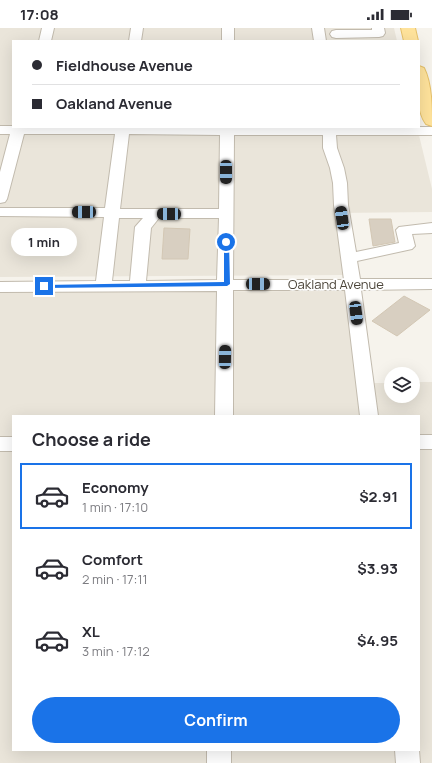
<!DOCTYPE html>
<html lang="en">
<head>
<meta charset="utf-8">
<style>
	:root { --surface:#fff; --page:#f7f7f7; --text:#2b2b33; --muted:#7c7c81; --line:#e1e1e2; --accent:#1a73e8 }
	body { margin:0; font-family:Manrope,sans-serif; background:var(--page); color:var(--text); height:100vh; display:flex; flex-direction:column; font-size:15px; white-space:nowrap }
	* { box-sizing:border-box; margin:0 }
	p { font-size:13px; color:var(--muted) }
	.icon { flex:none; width:22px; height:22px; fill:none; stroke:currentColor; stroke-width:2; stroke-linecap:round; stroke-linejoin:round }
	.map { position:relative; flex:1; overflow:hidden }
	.side { position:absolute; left:12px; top:387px; width:408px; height:336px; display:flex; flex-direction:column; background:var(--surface); border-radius:0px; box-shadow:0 4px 16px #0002 }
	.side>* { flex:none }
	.hud { position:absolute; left:12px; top:12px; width:408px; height:88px; border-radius:0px; box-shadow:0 4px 16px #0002; display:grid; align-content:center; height:88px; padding:0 20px; background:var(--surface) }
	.tools { position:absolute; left:384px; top:339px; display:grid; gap:8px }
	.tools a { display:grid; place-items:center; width:36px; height:36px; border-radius:50%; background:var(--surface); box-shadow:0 4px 16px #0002; font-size:20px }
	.end { position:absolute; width:18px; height:18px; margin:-9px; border:5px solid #1a73e8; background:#fff; box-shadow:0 0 0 2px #fff }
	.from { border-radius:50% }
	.bubble { position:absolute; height:28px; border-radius:14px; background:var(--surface); box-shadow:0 4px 16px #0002; font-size:13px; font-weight:700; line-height:28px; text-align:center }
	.car { position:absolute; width:12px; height:24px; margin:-12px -6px; border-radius:5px; box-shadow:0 0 3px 1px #0007; background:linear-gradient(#222 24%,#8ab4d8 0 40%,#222 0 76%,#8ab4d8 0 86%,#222 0) }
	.hud b { display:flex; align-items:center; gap:14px; height:38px; font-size:15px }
	.hud b+b { border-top:1px solid var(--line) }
	.hud i { width:10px; height:10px; background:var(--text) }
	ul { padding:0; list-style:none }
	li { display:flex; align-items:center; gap:12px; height:66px; margin:0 8px 6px; padding:0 12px; border:2px solid transparent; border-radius:0px }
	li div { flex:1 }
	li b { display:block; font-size:15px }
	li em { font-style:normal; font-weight:700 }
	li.on { border-color:var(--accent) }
	li>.icon { width:36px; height:36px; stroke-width:1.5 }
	h2 { padding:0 20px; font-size:18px; line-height:48px }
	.action { display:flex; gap:8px; margin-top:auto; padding:8px 20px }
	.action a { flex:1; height:46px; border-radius:24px; background:var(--accent); color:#fff; font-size:16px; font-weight:700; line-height:46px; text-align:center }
	.status { display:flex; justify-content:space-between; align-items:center; height:28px; padding:0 20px; background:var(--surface); direction:ltr }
	.status svg { height:11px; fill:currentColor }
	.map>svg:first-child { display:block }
</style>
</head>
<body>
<div class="status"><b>17:08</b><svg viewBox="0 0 49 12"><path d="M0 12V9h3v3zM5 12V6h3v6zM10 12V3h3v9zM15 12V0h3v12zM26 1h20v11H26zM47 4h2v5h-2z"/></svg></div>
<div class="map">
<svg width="432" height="735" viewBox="0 0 432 735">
	<rect width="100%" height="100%" fill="#f6f3ec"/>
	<path fill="#eae5da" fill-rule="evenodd" d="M0 0H394L397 13H13V99H417L432 161V184L336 185 344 247 0 249Z
		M356 263 371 355H391V368H413V354H432V735H0V264ZM13 388H419V722H13Z"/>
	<path fill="#d8cfc1" stroke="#d3c7b4" d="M369 191H391L395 214 373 218Z
		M164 200 190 201 188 231H162Z
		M404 268 430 282 397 308 372 293Z"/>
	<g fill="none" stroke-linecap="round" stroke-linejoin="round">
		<defs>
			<path id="minor" d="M42 0H54L51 13H39Z
				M131 0H143L141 13H129Z
				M222 0H234V13H222Z
				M312 0H324L326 13H314Z
				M372 0H384L385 5 383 8 379 9 336 10 332 9 330 6 332 3 336 2H372Z
				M0 98 432 99V107H336L337 120 344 140 347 155 348 177 356 224 399 215 396 202 399 199 432 195V205L412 206 415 218 412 221 357 233 360 251H432V261L361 262 378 388H360L345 262H233V388H215L217 263 0 264V254L96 253 104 189 0 188V180H105L115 106H24L7 171 5 174 0 175V144L10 106H0ZM129 106 220 107 219 181H120ZM234 107H323V120L330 140 333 155 334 177 344 252H233ZM119 190H143L135 199 130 253H112ZM159 190H219L217 252 146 253 151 200Z
				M419 407H432V421H419Z
				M0 409H13V423H0Z
				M207 722H231V735H207Z
				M395 722H419L420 735H396Z"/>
			<path id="major" d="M401 0H415L418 13H404Z
				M419 38 424 40C432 56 432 80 432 98L426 96C415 81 419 56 419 38Z"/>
		</defs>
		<use href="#minor" stroke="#c2bbae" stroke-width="2"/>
		<use href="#major" stroke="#e6c16a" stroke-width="2"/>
		<use href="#minor" fill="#fff" fill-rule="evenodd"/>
		<use href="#major" fill="#ffe39c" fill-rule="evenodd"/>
	</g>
	<path fill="#1a73e8" d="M224 213 229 214 230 256 227 258 44 260 41 258 44 257 224 254Z"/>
	<g text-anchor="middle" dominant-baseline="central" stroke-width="3.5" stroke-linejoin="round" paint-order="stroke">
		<g font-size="13" fill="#4b4439" stroke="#fff">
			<text x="336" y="256">Oakland Avenue</text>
		</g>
	</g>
</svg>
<div class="tools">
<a><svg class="icon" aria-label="layers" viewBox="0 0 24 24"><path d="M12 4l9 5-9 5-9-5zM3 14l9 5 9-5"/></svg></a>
</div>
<i class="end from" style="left:226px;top:214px"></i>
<i class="end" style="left:44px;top:258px"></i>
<div class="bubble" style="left:11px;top:200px;width:66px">1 min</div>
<i class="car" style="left:226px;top:144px;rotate:180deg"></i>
<i class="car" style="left:84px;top:184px;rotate:270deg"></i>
<i class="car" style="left:169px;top:186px;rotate:271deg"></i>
<i class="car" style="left:342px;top:190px;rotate:352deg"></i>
<i class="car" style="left:258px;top:256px;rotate:90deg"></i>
<i class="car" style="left:356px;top:285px;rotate:173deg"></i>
<i class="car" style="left:225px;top:329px;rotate:1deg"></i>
<div class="hud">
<b><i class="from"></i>Fieldhouse Avenue</b>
<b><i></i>Oakland Avenue</b>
</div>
<section class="side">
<h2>Choose a ride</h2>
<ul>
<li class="on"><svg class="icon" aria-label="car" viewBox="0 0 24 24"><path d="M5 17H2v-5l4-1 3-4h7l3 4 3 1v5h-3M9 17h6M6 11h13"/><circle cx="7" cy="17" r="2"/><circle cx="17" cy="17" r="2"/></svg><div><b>Economy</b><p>1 min · 17:10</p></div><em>$2.91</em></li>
<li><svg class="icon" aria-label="car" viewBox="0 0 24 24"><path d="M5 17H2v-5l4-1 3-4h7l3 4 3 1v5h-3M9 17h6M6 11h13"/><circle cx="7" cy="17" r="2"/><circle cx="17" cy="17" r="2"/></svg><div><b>Comfort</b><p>2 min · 17:11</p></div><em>$3.93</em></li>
<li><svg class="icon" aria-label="car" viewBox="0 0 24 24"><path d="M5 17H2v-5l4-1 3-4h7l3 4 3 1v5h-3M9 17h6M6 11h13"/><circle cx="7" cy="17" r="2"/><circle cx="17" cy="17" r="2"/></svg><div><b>XL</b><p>3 min · 17:12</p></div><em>$4.95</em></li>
</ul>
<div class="action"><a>Confirm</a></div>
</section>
</div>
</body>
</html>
